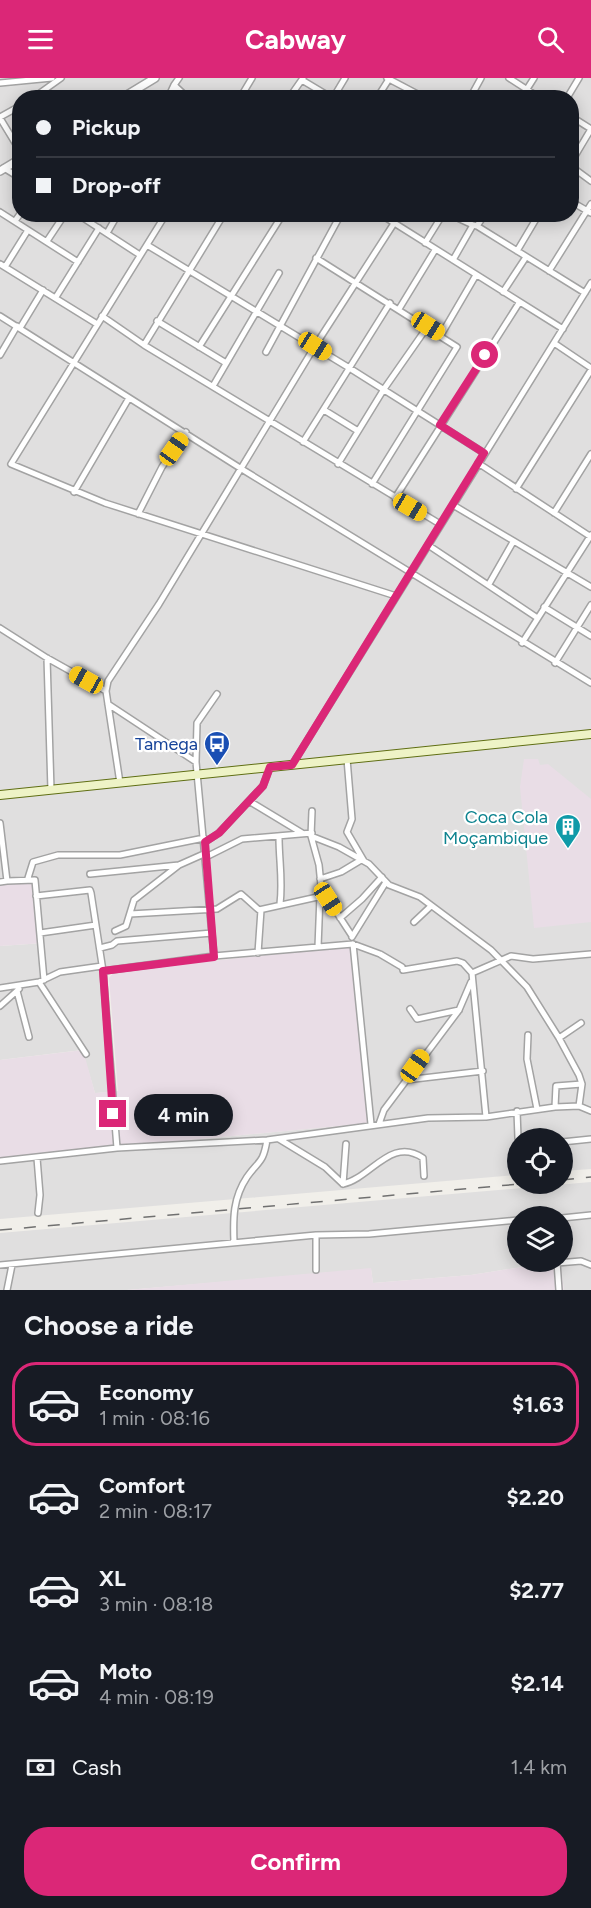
<!DOCTYPE html>
<html lang="en">
<head>
<meta charset="utf-8">
<style>
	:root { --surface:#171b24; --page:#242831; --text:#f1f3f6; --muted:#9ea1a6; --line:#363941; --accent:#db2777 }
	body { margin:0; font-family:Figtree,sans-serif; background:var(--page); color:var(--text); height:100vh; display:flex; flex-direction:column; font-size:22px; white-space:nowrap }
	* { box-sizing:border-box; margin:0 }
	p { font-size:20px; color:var(--muted) }
	.icon { flex:none; width:33px; height:33px; fill:none; stroke:currentColor; stroke-width:2; stroke-linecap:round; stroke-linejoin:round }
	.map { position:relative; height:1212px; overflow:hidden }
	.details { display:flex; flex-direction:column; background:var(--surface); flex:1 }
	.details>* { flex:none }
	.top-card { position:absolute; left:12px; top:12px; width:567px; height:132px; border-radius:24px; box-shadow:0 3px 15px #0003; display:grid; align-content:center; height:132px; padding:0 24px; background:var(--surface) }
	.controls { position:absolute; left:507px; top:1050px; display:grid; gap:12px }
	.controls a { display:grid; place-items:center; width:66px; height:66px; border-radius:50%; background:var(--surface); box-shadow:0 3px 15px #0003; font-size:30px }
	.end { position:absolute; width:27px; height:27px; margin:-14px; border:8px solid #db2777; background:#fff; box-shadow:0 0 0 3px #fff }
	.from { border-radius:50% }
	.bubble { position:absolute; height:42px; border-radius:21px; background:var(--surface); box-shadow:0 3px 15px #0003; font-size:20px; font-weight:700; line-height:42px; text-align:center }
	.car { position:absolute; width:18px; height:36px; margin:-18px -9px; border-radius:8px; box-shadow:0 0 4px 2px #0007; background:linear-gradient(#f5c518 24%,#345 0 40%,#f5c518 0 76%,#345 0 86%,#f5c518 0) }
	.top-card b { display:flex; align-items:center; gap:21px; height:57px; font-size:22px }
	.top-card b+b { border-top:2px solid var(--line) }
	.top-card i { width:15px; height:15px; background:var(--text) }
	ul { padding:0; list-style:none }
	li { display:flex; align-items:center; gap:18px; height:84px; margin:0 12px 9px; padding:0 12px; border:3px solid transparent; border-radius:24px }
	li div { flex:1 }
	li b { display:block; font-size:22px }
	li em { font-style:normal; font-weight:700 }
	li.on { border-color:var(--accent) }
	li>.icon { width:54px; height:54px; stroke-width:1.5 }
	h2 { padding:0 24px; font-size:27px; line-height:72px }
	.pay { display:flex; align-items:center; gap:15px; height:66px; padding:0 24px; font-size:22px }
	.pay p { margin-inline-start:auto }
	.action { display:flex; gap:12px; margin-top:auto; padding:12px 24px }
	.action a { flex:1; height:69px; border-radius:24px; background:var(--accent); color:#fff; font-size:24px; font-weight:700; line-height:69px; text-align:center }
	header { display:flex; justify-content:space-between; align-items:center; height:78px; padding:0 24px; background:var(--accent); color:#fff; font-size:27px; font-weight:700 }
	.map>svg:first-child { display:block }
</style>
</head>
<body>
<header><svg class="icon" aria-label="menu" viewBox="0 0 24 24"><path d="M4 6h16M4 12h16M4 18h16"/></svg>Cabway<svg class="icon" aria-label="search" viewBox="0 0 24 24"><circle cx="10" cy="10" r="6"/><path d="M15 15l6 6"/></svg></header>
<div class="map">
<svg width="591" height="1212" viewBox="0 0 591 1212">
	<rect width="100%" height="100%" fill="#f1efea"/>
	<path fill="#e0dfdf" fill-rule="evenodd" d="M0 0H591V1091L563 1093 562 1060H518L517 1097 0 1141V1080L370 1045 354 864 104 890 112 1014 95 1015 82 972 0 982V868L44 865 0 806ZM20 20H572V136H20Z
		M591 1104V1212H564L560 1184H562V1138H518V1184H553L471 1197 373 1205 371 1191 127 1212H0V1155Z"/>
	<path fill="#e9dde6" d="M524 681H538L540 687 548 686 591 721V844L534 850 520 709Z
		M36 801 44 865 0 868V805Z
		M354 867 371 1045 0 1080V982L83 972 95 1015 118 1013 109 900 114 894Z
		M553 1184H560L564 1212H127L371 1190 373 1205 471 1197Z"/>
	<g fill="none" stroke-linecap="round" stroke-linejoin="round">
		<defs>
			<path id="minor" d="M179 0 174 7 188 20
				M387 0 425 20
				M509 0 540 20
				M302 2 332 20
				M0 5 52 0
				M527 11 534 0
				M33 20 61 0
				M168 20 174 7
				M240 20 252 0
				M289 20 303 0
				M333 20 345 0
				M377 20 389 1
				M470 20 481 0
				M567 20 579 0
				M0 39 20 28
				M572 39 591 51
				M0 40 20 73
				M572 83 591 51
				M572 89 591 103
				M4 90 20 100
				M572 124 591 135
				M0 134 78 184
				M77 136 140 177
				M166 136 11 386 105 425 396 518
				M380 136 563 251
				M449 136 473 147
				M15 143 20 136
				M477 148 585 215
				M107 155 118 136
				M47 163 65 136
				M425 165 443 136
				M147 167 351 291 484 375
				M517 173 539 136
				M316 180 457 269 372 406
				M453 182 473 147 477 148 485 136
				M0 186 97 246
				M5 189 28 152
				M549 193 591 126
				M503 214 526 179
				M56 219 99 150
				M399 231 435 172
				M0 238 240 390 591 605
				M102 238 144 267 440 446
				M157 243 226 285
				M20 250 43 212
				M441 257 476 197
				M554 265 591 290
				M144 267 224 136
				M199 269 283 136
				M266 274 341 136
				M0 277 17 248
				M213 308 279 195
				M324 332 358 353
				M303 364 390 225
				M478 385 591 459
				M338 386 384 311 428 248
				M516 411 591 292
				M74 414 129 320
				M395 420 519 225
				M453 427 591 509
				M554 435 591 376
				M138 436 162 389 186 354
				M428 467 536 539
				M489 506 513 464
				M544 529 591 558
				M0 550 47 580 106 613
				M522 565 591 457
				M47 580 51 712
				M555 585 591 527
				M108 626 196 684 214 878
				M347 681 352 741 347 754 364 783
				M196 684 197 645 217 616
				M292 687 591 205
				M120 705 106 613 108 603 159 526 315 268 400 136
				M249 723 302 755
				M312 733 311 758 319 787 322 818 328 821 352 858
				M0 745 7 803 0 804
				M311 758 339 769 369 786 389 807 420 819 491 872 527 909 559 960 579 997 582 1006 579 1028
				M279 759C279 783 283 802 280 826
				M205 764 219 755 263 708 270 689
				M206 779 242 761 312 755
				M90 796 179 787 206 775
				M28 800 33 784 58 777H120L204 760
				M320 801 341 794 361 782
				M7 803 35 802 44 902
				M36 818 90 812 91 815 103 893 117 1070
				M130 836 217 831 241 816 259 832 322 818
				M340 840 362 821 382 799
				M414 844 431 828
				M115 853 126 848 134 822 179 787
				M40 855 96 847
				M352 859 386 804
				M353 866 380 876 402 889
				M318 869 320 818
				M100 870 112 867 117 863 212 855
				M258 875 261 832
				M403 892 457 883 463 885 472 895 486 1039
				M103 893 214 878 353 866 371 1046
				M472 895 511 878 533 881 591 876
				M39 904 86 976
				M0 910 39 904 60 894 102 888
				M17 913 29 959
				M0 928 19 911
				M410 931 417 941 459 932
				M528 957 527 981 537 1031
				M559 960 581 945
				M406 1002 483 993
				M555 1029 556 1008 582 1006
				M517 1033 518 1060
				M379 1046 384 1032 459 932 471 904
				M279 1061 325 1089 343 1106
				M562 1064 591 1061
				M37 1080 40 1117 38 1135
				M0 1083 117 1070 267 1062 428 1040 486 1039 555 1029 579 1028 591 1033
				M343 1106C371 1100 391 1058 423 1080L424 1098
				M343 1106 346 1066
				M562 1140 591 1137
				M234 1164C233 1140 233 1120 247 1099 259 1082 263 1086 267 1062
				M557 1184 559 1212
				M557 1185 581 1183 591 1187
				M0 1187 316 1157 369 1156 518 1142
				M316 1192V1157
				M7 1212 12 1187"/>
			<path id="tertiary" d="M122 20 155 0
				M0 93 20 81"/>
			<path id="secondary" d="M0 717 591 656"/>
		</defs>
		<use href="#minor" stroke="#a3a3a3" stroke-width="8"/>
		<use href="#tertiary" stroke="#a3a3a3" stroke-width="10"/>
		<use href="#secondary" stroke="#5f6e13" stroke-width="10"/>
		<use href="#minor" stroke="#fff" stroke-width="5"/>
		<use href="#tertiary" stroke="#fff" stroke-width="7"/>
		<use href="#secondary" stroke="#eef3c6" stroke-width="8"/>
		<path stroke="#707070" stroke-width="1.5" stroke-dasharray="12 12" stroke-linecap="butt" d="M562 1102 591 1099
			M0 1152 520 1106"/>
	</g>
	<g fill="none" stroke-linecap="round" stroke-linejoin="round">
		<path stroke="#db2777" stroke-width="8" d="M113 1036 103 893 214 879 205 764 219 755 263 708 270 689 292 687 478 385 484 375 440 347 485 277"/>
	</g>
	<defs>
		<symbol id="bus-pin" viewBox="-11 -11 22 30"><path d="M0 17L-7.5 6A9.5 9.5 0 1 1 7.5 6Z" fill="#1a4fb4" stroke="#fff"/><path d="M-5-6H5V4H4V6H2V4H-2V6H-4V4H-5ZM-3.5-4V0h7V-4ZM-3.5 1.2v1.5H-2V1.2ZM2 1.2v1.5H3.5V1.2Z" fill="#fff"/></symbol>
		<symbol id="building-pin" viewBox="-11 -11 22 30"><path d="M0 17L-7.5 6A9.5 9.5 0 1 1 7.5 6Z" fill="#0f9aa8" stroke="#fff"/><path d="M-4-6H4V6H1V3H-1V6H-4ZM-2.5-4.3h1.7v1.8h-1.7ZM.8-4.3h1.7v1.8H.8ZM-2.5-1h1.7V.8h-1.7ZM.8-1h1.7V.8H.8Z" fill="#fff"/></symbol>
	</defs>
	<g fill-rule="evenodd">
		<use href="#bus-pin" x="202" y="651" width="30" height="40"/>
		<use href="#building-pin" x="553" y="734" width="30" height="40"/>
	</g>
	<g text-anchor="middle" dominant-baseline="central" stroke-width="4.5" stroke-linejoin="round" paint-order="stroke">
		<g font-size="18" fill="#164399" stroke="#fff" text-anchor="end">
			<text x="198" y="666">Tamega</text>
		</g>
		<g font-size="18" fill="#0d838f" stroke="#fff" text-anchor="end">
			<text x="548" y="739">Coca Cola<tspan x="548" dy="21">Moçambique</tspan></text>
		</g>
	</g>
</svg>
<div class="controls">
<a><svg class="icon" aria-label="locate" viewBox="0 0 24 24"><circle cx="12" cy="12" r="6"/><path d="M12 2v4M12 18v4M2 12h4M18 12h4"/></svg></a>
<a><svg class="icon" aria-label="layers" viewBox="0 0 24 24"><path d="M12 4l9 5-9 5-9-5zM3 14l9 5 9-5"/></svg></a>
</div>
<i class="end from" style="left:485px;top:277px"></i>
<i class="end" style="left:113px;top:1036px"></i>
<div class="bubble" style="left:134px;top:1016px;width:99px">4 min</div>
<i class="car" style="left:428px;top:248px;rotate:122deg"></i>
<i class="car" style="left:315px;top:268px;rotate:122deg"></i>
<i class="car" style="left:174px;top:371px;rotate:35deg"></i>
<i class="car" style="left:410px;top:429px;rotate:121deg"></i>
<i class="car" style="left:86px;top:602px;rotate:299deg"></i>
<i class="car" style="left:328px;top:821px;rotate:147deg"></i>
<i class="car" style="left:415px;top:988px;rotate:35deg"></i>
<div class="top-card">
<b><i class="from"></i>Pickup</b>
<b><i></i>Drop-off</b>
</div>
</div>
<section class="details">
<h2>Choose a ride</h2>
<ul>
<li class="on"><svg class="icon" aria-label="car" viewBox="0 0 24 24"><path d="M5 17H2v-5l4-1 3-4h7l3 4 3 1v5h-3M9 17h6M6 11h13"/><circle cx="7" cy="17" r="2"/><circle cx="17" cy="17" r="2"/></svg><div><b>Economy</b><p>1 min · 08:16</p></div><em>$1.63</em></li>
<li><svg class="icon" aria-label="car" viewBox="0 0 24 24"><path d="M5 17H2v-5l4-1 3-4h7l3 4 3 1v5h-3M9 17h6M6 11h13"/><circle cx="7" cy="17" r="2"/><circle cx="17" cy="17" r="2"/></svg><div><b>Comfort</b><p>2 min · 08:17</p></div><em>$2.20</em></li>
<li><svg class="icon" aria-label="car" viewBox="0 0 24 24"><path d="M5 17H2v-5l4-1 3-4h7l3 4 3 1v5h-3M9 17h6M6 11h13"/><circle cx="7" cy="17" r="2"/><circle cx="17" cy="17" r="2"/></svg><div><b>XL</b><p>3 min · 08:18</p></div><em>$2.77</em></li>
<li><svg class="icon" aria-label="car" viewBox="0 0 24 24"><path d="M5 17H2v-5l4-1 3-4h7l3 4 3 1v5h-3M9 17h6M6 11h13"/><circle cx="7" cy="17" r="2"/><circle cx="17" cy="17" r="2"/></svg><div><b>Moto</b><p>4 min · 08:19</p></div><em>$2.14</em></li>
</ul>
<div class="pay"><svg class="icon" aria-label="cash" viewBox="0 0 24 24"><path d="M3 7h18v10H3z"/><circle cx="12" cy="12" r="2"/></svg>Cash<p>1.4 km</p></div>
<div class="action"><a>Confirm</a></div>
</section>
</body>
</html>
